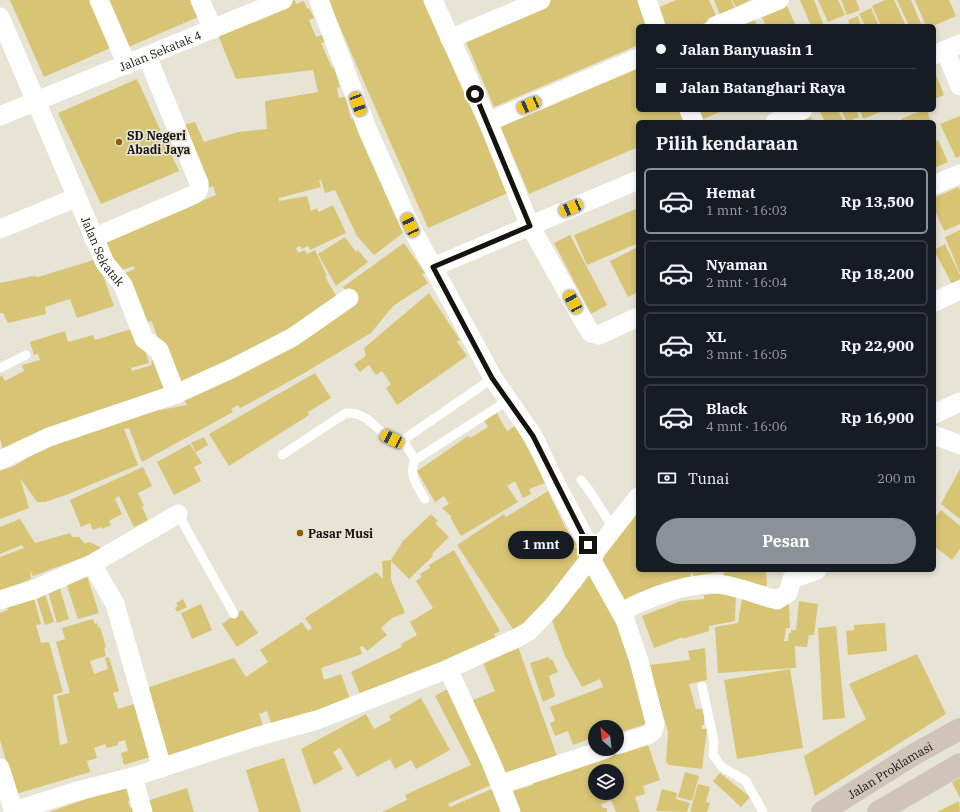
<!DOCTYPE html>
<html lang="id">
<head>
<meta charset="utf-8">
<style>
	:root { --surface:#171b24; --page:#20242c; --text:#f1f3f6; --muted:#9ea1a6; --line:#363941; --accent:#8c9099 }
	body { margin:0; font-family:"IBM Plex Serif",serif; background:var(--page); color:var(--text); height:100vh; display:flex; flex-direction:column; font-size:15px; white-space:nowrap }
	* { box-sizing:border-box; margin:0 }
	p { font-size:13px; color:var(--muted) }
	.icon { flex:none; width:22px; height:22px; fill:none; stroke:currentColor; stroke-width:2; stroke-linecap:round; stroke-linejoin:round }
	.map { position:relative; flex:1; overflow:hidden }
	.panel { position:absolute; left:636px; top:120px; width:300px; height:452px; display:flex; flex-direction:column; background:var(--surface); border-radius:6px; box-shadow:0 2px 6px #0003 }
	.panel>* { flex:none }
	.top-card { position:absolute; left:636px; top:24px; width:300px; height:88px; border-radius:6px; box-shadow:0 2px 6px #0003; display:grid; align-content:center; height:88px; padding:0 20px; background:var(--surface) }
	.needle { width:26px; rotate:332deg }
	.fabs { position:absolute; left:588px; top:720px; display:grid; gap:8px }
	.fabs a { display:grid; place-items:center; width:36px; height:36px; border-radius:50%; background:var(--surface); box-shadow:0 2px 6px #0003; font-size:20px }
	.end { position:absolute; width:18px; height:18px; margin:-9px; border:5px solid #14130e; background:#fff; box-shadow:0 0 0 2px #fff }
	.from { border-radius:50% }
	.bubble { position:absolute; height:28px; border-radius:14px; background:var(--surface); box-shadow:0 2px 6px #0003; font-size:13px; font-weight:700; line-height:28px; text-align:center }
	.car { position:absolute; width:12px; height:24px; margin:-12px -6px; border-radius:5px; box-shadow:0 0 3px 1px #0007; background:linear-gradient(#f5c518 24%,#345 0 40%,#f5c518 0 76%,#345 0 86%,#f5c518 0) }
	.top-card b { display:flex; align-items:center; gap:14px; height:38px; font-size:15px }
	.top-card b+b { border-top:1px solid var(--line) }
	.top-card i { width:10px; height:10px; background:var(--text) }
	ul { padding:0; list-style:none }
	li { display:flex; align-items:center; gap:12px; height:66px; margin:0 8px 6px; padding:0 12px; border:2px solid var(--line); border-radius:6px }
	li div { flex:1 }
	li b { display:block; font-size:15px }
	li em { font-style:normal; font-weight:700 }
	li.active { border-color:var(--accent) }
	li>.icon { width:36px; height:36px; stroke-width:1.5 }
	h2 { padding:0 20px; font-size:18px; line-height:48px }
	.pay { display:flex; align-items:center; gap:10px; height:44px; padding:0 20px; font-size:15px }
	.pay p { margin-inline-start:auto }
	.action { display:flex; gap:8px; margin-top:auto; padding:8px 20px }
	.action a { flex:1; height:46px; border-radius:24px; background:var(--accent); color:#fff; font-size:16px; font-weight:700; line-height:46px; text-align:center }
	.map>svg:first-child { display:block }
</style>
</head>
<body>
<div class="map">
<svg width="960" height="812" viewBox="0 0 960 812">
	<rect width="100%" height="100%" fill="#e7e4d5"/>
	<path fill="#d7c474" fill-rule="evenodd" d="M10 0H95L115 46 44 77Z
		M105 0H190L198 17 126 48Z
		M295 0 296 4 304 1 307 9 309 8 314 18 309 20 316 37 322 35 325 42 321 43 332 68 334 67 340 87 337 88 339 98 346 97 351 119 353 118 403 233 374 255 357 236 335 190 325 193 321 180H319L321 187 279 198V201L307 196 311 211 317 208 319 212 333 205 346 233 310 250 308 246 302 249 300 246 296 248 298 253 305 250 307 254 315 250 327 276 325 277 340 302 177 391 152 322 151 321 142 324 123 274 135 269 134 266 118 271 102 243 216 195 213 186 209 188 183 125 195 122 204 142 238 132 267 129 265 101 318 92 313 70 236 79 218 35Z
		M328 0H426L510 192 428 228Z
		M545 0H643L654 26H638V45L494 107 463 35Z
		M676 0H709L717 18 697 26H662L655 9Z
		M714 0H731L735 9 720 15Z
		M732 0H750L736 7Z
		M784 0 796 26H766L759 11Z
		M800 0H814L824 26H811Z
		M818 0H838L845 15 828 22Z
		M841 0H856L860 10 847 15Z
		M885 0H894L906 26H881L872 6Z
		M897 0H911L922 26H909Z
		M915 0H949L956 16 933 26H926Z
		M871 8 879 26H865L859 14Z
		M858 16 861 26H850L848 20Z
		M754 17 757 26H740Z
		M638 63V110H688L693 122H638V147L529 194 499 123Z
		M934 70 944 95 934 99Z
		M137 79 179 171 101 204 58 113Z
		M694 110H724L699 121Z
		M819 110H838L844 122H825Z
		M841 110H856L859 117 847 122Z
		M860 110H885L863 119Z
		M923 110H927L931 122H902L901 119Z
		M810 115 813 122H795Z
		M960 116V156L956 158 940 124Z
		M938 140 948 162 934 168V142Z
		M958 187 960 190V224L944 231 934 208V198Z
		M638 208V243L587 265 574 235Z
		M960 230V273L945 237Z
		M570 235 607 305 591 314 554 243Z
		M345 237 356 252 358 250 368 262 336 286 318 254Z
		M404 243 425 273 422 274 428 283 393 306 371 333 306 372 248 404 240 408 238 405 231 409 233 412 142 462 129 428 124 429 138 465 66 495 45 502H37L20 478 29 508 0 519V471L14 466 46 446 158 404 160 410 187 405 181 396 352 300 343 287Z
		M945 244 960 275V279L952 284 934 250Z
		M638 247V292L628 297 610 261Z
		M97 259 114 306 77 318 70 299 45 307 46 314 8 323 3 313H0V283L33 276 38 277Z
		M429 293 460 340 457 342 467 356 397 405 386 388 391 384 382 371 376 375 369 365 360 372 354 364 366 356 364 348Z
		M138 327 149 363 131 368 132 371 152 365 151 361 160 358 171 391 4 454 0 438V377L2 375 5 381 24 371 22 365 40 360 38 354 34 355 30 342 65 331 68 342 93 335 95 340Z
		M315 373 331 398 308 412 309 415 229 466 209 434Z
		M496 412 507 431 515 426 539 468 545 483 529 489 531 494 523 498 515 481 507 486 518 502 461 536 450 517H452L442 508 449 504 444 496 435 502 417 471 468 436 470 438 488 427 483 419Z
		M204 437 208 445 196 452 191 443Z
		M190 444 202 463 194 467 201 481 174 495 157 462Z
		M143 467 152 486 138 493 144 506 142 507 148 520 134 527 119 496 115 499 122 514 109 521 111 525 102 529 101 527 93 530 90 523 81 527 70 500Z
		M960 469V519L941 504Z
		M548 491 565 527 577 544 575 547 586 556 560 588 515 632 457 545 504 514 506 517Z
		M638 502V570L721 571 694 577 693 573 690 574 692 580 660 588V585L656 586 657 590 619 605 593 561Z
		M941 510 960 526V549L952 560 934 546V519Z
		M431 514 438 521 435 523 449 537 432 554 433 556 409 579 391 561V580L405 613 392 618 381 628 387 635 367 651 363 646 360 647 362 654 321 668 324 680 341 674 350 699 272 726 267 711 259 714 264 728 165 757 147 688 234 658 246 677 268 662 260 650 302 622 308 631 312 628 305 618 376 572 383 579 382 561 391 560 403 541Z
		M20 519 35 543 70 533 72 537H79L85 544 89 542 100 547 102 553 76 560 33 576 30 571 31 579 0 591V557L24 548 22 545 0 554V527Z
		M454 550 500 631 494 634 497 640 362 699 351 672 402 647 401 644 417 635 410 622 433 608 416 581 422 577 420 574 430 568 429 565Z
		M593 564 620 619 653 722 617 733V727H595V737L573 745 568 731 555 736 550 723 555 721 550 707 603 687 600 679 582 687 565 656 550 615 566 598 582 586 579 580Z
		M724 570H766L767 586 724 583Z
		M86 573 99 613 78 619 65 580Z
		M59 585 69 619 57 623 47 588Z
		M44 590 54 622 45 625 35 593Z
		M736 592 735 621 709 626V631L682 639 683 637 654 648 642 616 681 601 704 599V595Z
		M33 595 41 624 36 625 41 643 49 642 63 692 53 695 60 745 68 743 57 696 70 693 56 642 65 639 62 628 93 619 95 624 97 623 98 628 100 627 106 647 104 648 106 656 90 661 94 674 108 669 105 658 109 657 119 691 113 693 118 709 134 704 150 757 124 765 121 753 128 751 125 740 118 742V745L107 748 105 744 94 748 97 758 87 761 90 772 16 794 0 740V613L8 610 6 603Z
		M742 598 789 604 790 628H786L784 641H788L789 633H791V630H796L799 601 818 604 814 635H809L807 647 795 646 796 668 718 673 715 627 738 623Z
		M183 599 187 607 177 612 175 608 178 606 176 603Z
		M201 604 212 630 192 639 181 613Z
		M242 610 258 633 237 647 222 624Z
		M885 623 887 651 848 655 846 631 854 630V625Z
		M836 626 845 718 823 720 818 628Z
		M517 644 557 756 504 774 471 701 495 691 481 658Z
		M705 648 707 680 689 684 696 709H704V725H702V729H707L702 769 669 765 666 762 668 732 655 689 650 665 690 660 688 651Z
		M917 654 946 714 815 796 804 756 866 719 849 684Z
		M548 657 550 660 552 659 558 672 549 676 555 696 543 702 530 663Z
		M790 669 803 748 737 759 724 680Z
		M449 688 493 784 448 804 450 807 494 788 503 812H382L407 800 405 795 471 765 435 696Z
		M421 698 450 750 416 769 411 760 395 769 390 759 357 777 340 748 333 752 343 769 314 785 301 749 366 714 374 729 391 720 389 716Z
		M646 739 660 780 643 786 645 794 635 797 640 812H616L611 800 601 804 603 808H607V812H513L507 793 533 785 532 781ZM595 771H617V793H595Z
		M284 758 301 812H259L246 770Z
		M685 772 699 776 692 801 678 797Z
		M720 773 750 797 741 807 713 781Z
		M960 778V798L952 782Z
		M130 784 135 798 128 801 130 808 134 807 136 812H49Z
		M698 784 710 787 706 802 710 803 707 812H690Z
		M187 788 194 812H150L147 801Z
		M662 789 677 793 676 799 690 803 687 812 656 811Z
		M959 801 960 812H937Z"/>
	<g fill="none" stroke-linecap="round" stroke-linejoin="round">
		<path stroke="#fff" stroke-width="9" d="M0 368 26 355
			M403 440 415 460
			M282 455 346 413C374 412 375 438 403 440L493 378
			M581 480C594 495 602 512 614 529
			M425 499C417 486 408 474 415 460L507 401
			M178 514 234 614
			M702 686 714 741 713 755 722 767 746 781 763 812"/>
		<g stroke="#fff" stroke-width="19">
			<path d="M99 0 127 65"/>
			<path d="M200 0 213 29"/>
			<path d="M319 0 368 131 410 225 493 378 533 436 558 488 594 556"/>
			<path d="M433 0 488 122 530 226 587 327 591 333 599 335 638 317"/>
			<path d="M647 0 656 26"/>
			<path id="s1" d="M0 17 105 263 123 285 144 339 159 350 176 394"/>
			<path d="M715 26 779 0"/>
			<path d="M450 39 541 0"/>
			<path d="M945 50 960 86"/>
			<path d="M934 55 960 44"/>
			<path d="M689 110 694 122"/>
			<path id="s2" d="M0 116 283 0"/>
			<path d="M488 122 638 58"/>
			<path d="M775 122 803 110"/>
			<path d="M934 185 960 174"/>
			<path d="M0 229 75 198"/>
			<path d="M93 238 191 196C198 193 200 190 199 183L147 56"/>
			<path d="M433 267 638 180"/>
			<path d="M934 302 960 290"/>
			<path d="M934 414 960 402"/>
			<path d="M934 435 960 445"/>
			<path d="M0 460 49 437 176 394 231 369 293 337 349 298"/>
			<path d="M591 559 625 620 639 661 655 723 653 731 648 735 617 745"/>
			<path d="M92 564 178 514"/>
			<path d="M0 600 33 590 92 564 115 604 162 768"/>
			<path d="M621 612C647 598 688 582 718 584 737 586 758 595 777 600L788 593 792 579 817 570"/>
			<path d="M448 669 491 762 511 812"/>
			<path d="M0 768 14 812"/>
			<path d="M133 777 143 812"/>
			<path d="M501 784 606 749"/>
			<path d="M14 811 74 792 133 777 252 738 317 720 448 669 517 638 529 631 553 606 638 497"/>
		</g>
		<g stroke="#d0c3ba" stroke-width="22">
			<path id="s3" d="M822 812 913 755 960 729"/>
			<path d="M878 812 960 764"/>
		</g>
	</g>
	<g fill="none" stroke-linecap="round" stroke-linejoin="round">
		<path stroke="#14130e" stroke-width="5" d="M475 94 530 226 433 267 492 378 533 436 588 545"/>
	</g>
	<g fill="#8c6004" stroke="#e7e4d5" stroke-width="1.5">
		<circle cx="119" cy="142" r="4"/>
		<circle cx="300" cy="533" r="4"/>
	</g>
	<g text-anchor="middle" dominant-baseline="central" stroke-width="3.5" stroke-linejoin="round" paint-order="stroke">
		<g font-size="12" fill="#14130e" stroke="#e7e4d5">
			<text stroke="none"><textPath href="#s2" startOffset="173">Jalan Sekatak 4</textPath></text>
			<text stroke="none"><textPath href="#s1" startOffset="256">Jalan Sekatak</textPath></text>
			<text stroke="none"><textPath href="#s3" startOffset="80">Jalan Proklamasi</textPath></text>
		</g>
		<g font-size="12" font-weight="bold" fill="#14130e" stroke="#e7e4d5" text-anchor="start">
			<text x="127" y="135">SD Negeri<tspan x="127" dy="14">Abadi Jaya</tspan></text>
			<text x="308" y="533">Pasar Musi</text>
		</g>
	</g>
</svg>
<div class="fabs">
<a><svg class="needle" viewBox="-14 -14 28 28"><path d="M0-13l5 13h-10z" fill="#e53935"/><path d="M0 13l5-13h-10z" fill="#9ea1a6"/></svg></a>
<a><svg class="icon" aria-label="layers" viewBox="0 0 24 24"><path d="M12 4l9 5-9 5-9-5zM3 14l9 5 9-5"/></svg></a>
</div>
<i class="end from" style="left:475px;top:94px"></i>
<i class="end" style="left:588px;top:545px"></i>
<div class="bubble" style="left:508px;top:531px;width:66px">1 mnt</div>
<i class="car" style="left:358px;top:104px;rotate:160deg"></i>
<i class="car" style="left:529px;top:105px;rotate:247deg"></i>
<i class="car" style="left:571px;top:208px;rotate:247deg"></i>
<i class="car" style="left:410px;top:225px;rotate:335deg"></i>
<i class="car" style="left:573px;top:302px;rotate:331deg"></i>
<i class="car" style="left:392px;top:439px;rotate:296deg"></i>
<div class="top-card">
<b><i class="from"></i>Jalan Banyuasin 1</b>
<b><i></i>Jalan Batanghari Raya</b>
</div>
<section class="panel">
<h2>Pilih kendaraan</h2>
<ul>
<li class="active"><svg class="icon" aria-label="car" viewBox="0 0 24 24"><path d="M5 17H2v-5l4-1 3-4h7l3 4 3 1v5h-3M9 17h6M6 11h13"/><circle cx="7" cy="17" r="2"/><circle cx="17" cy="17" r="2"/></svg><div><b>Hemat</b><p>1 mnt · 16:03</p></div><em>Rp 13,500</em></li>
<li><svg class="icon" aria-label="car" viewBox="0 0 24 24"><path d="M5 17H2v-5l4-1 3-4h7l3 4 3 1v5h-3M9 17h6M6 11h13"/><circle cx="7" cy="17" r="2"/><circle cx="17" cy="17" r="2"/></svg><div><b>Nyaman</b><p>2 mnt · 16:04</p></div><em>Rp 18,200</em></li>
<li><svg class="icon" aria-label="car" viewBox="0 0 24 24"><path d="M5 17H2v-5l4-1 3-4h7l3 4 3 1v5h-3M9 17h6M6 11h13"/><circle cx="7" cy="17" r="2"/><circle cx="17" cy="17" r="2"/></svg><div><b>XL</b><p>3 mnt · 16:05</p></div><em>Rp 22,900</em></li>
<li><svg class="icon" aria-label="car" viewBox="0 0 24 24"><path d="M5 17H2v-5l4-1 3-4h7l3 4 3 1v5h-3M9 17h6M6 11h13"/><circle cx="7" cy="17" r="2"/><circle cx="17" cy="17" r="2"/></svg><div><b>Black</b><p>4 mnt · 16:06</p></div><em>Rp 16,900</em></li>
</ul>
<div class="pay"><svg class="icon" aria-label="cash" viewBox="0 0 24 24"><path d="M3 7h18v10H3z"/><circle cx="12" cy="12" r="2"/></svg>Tunai<p>200 m</p></div>
<div class="action"><a>Pesan</a></div>
</section>
</div>
</body>
</html>
